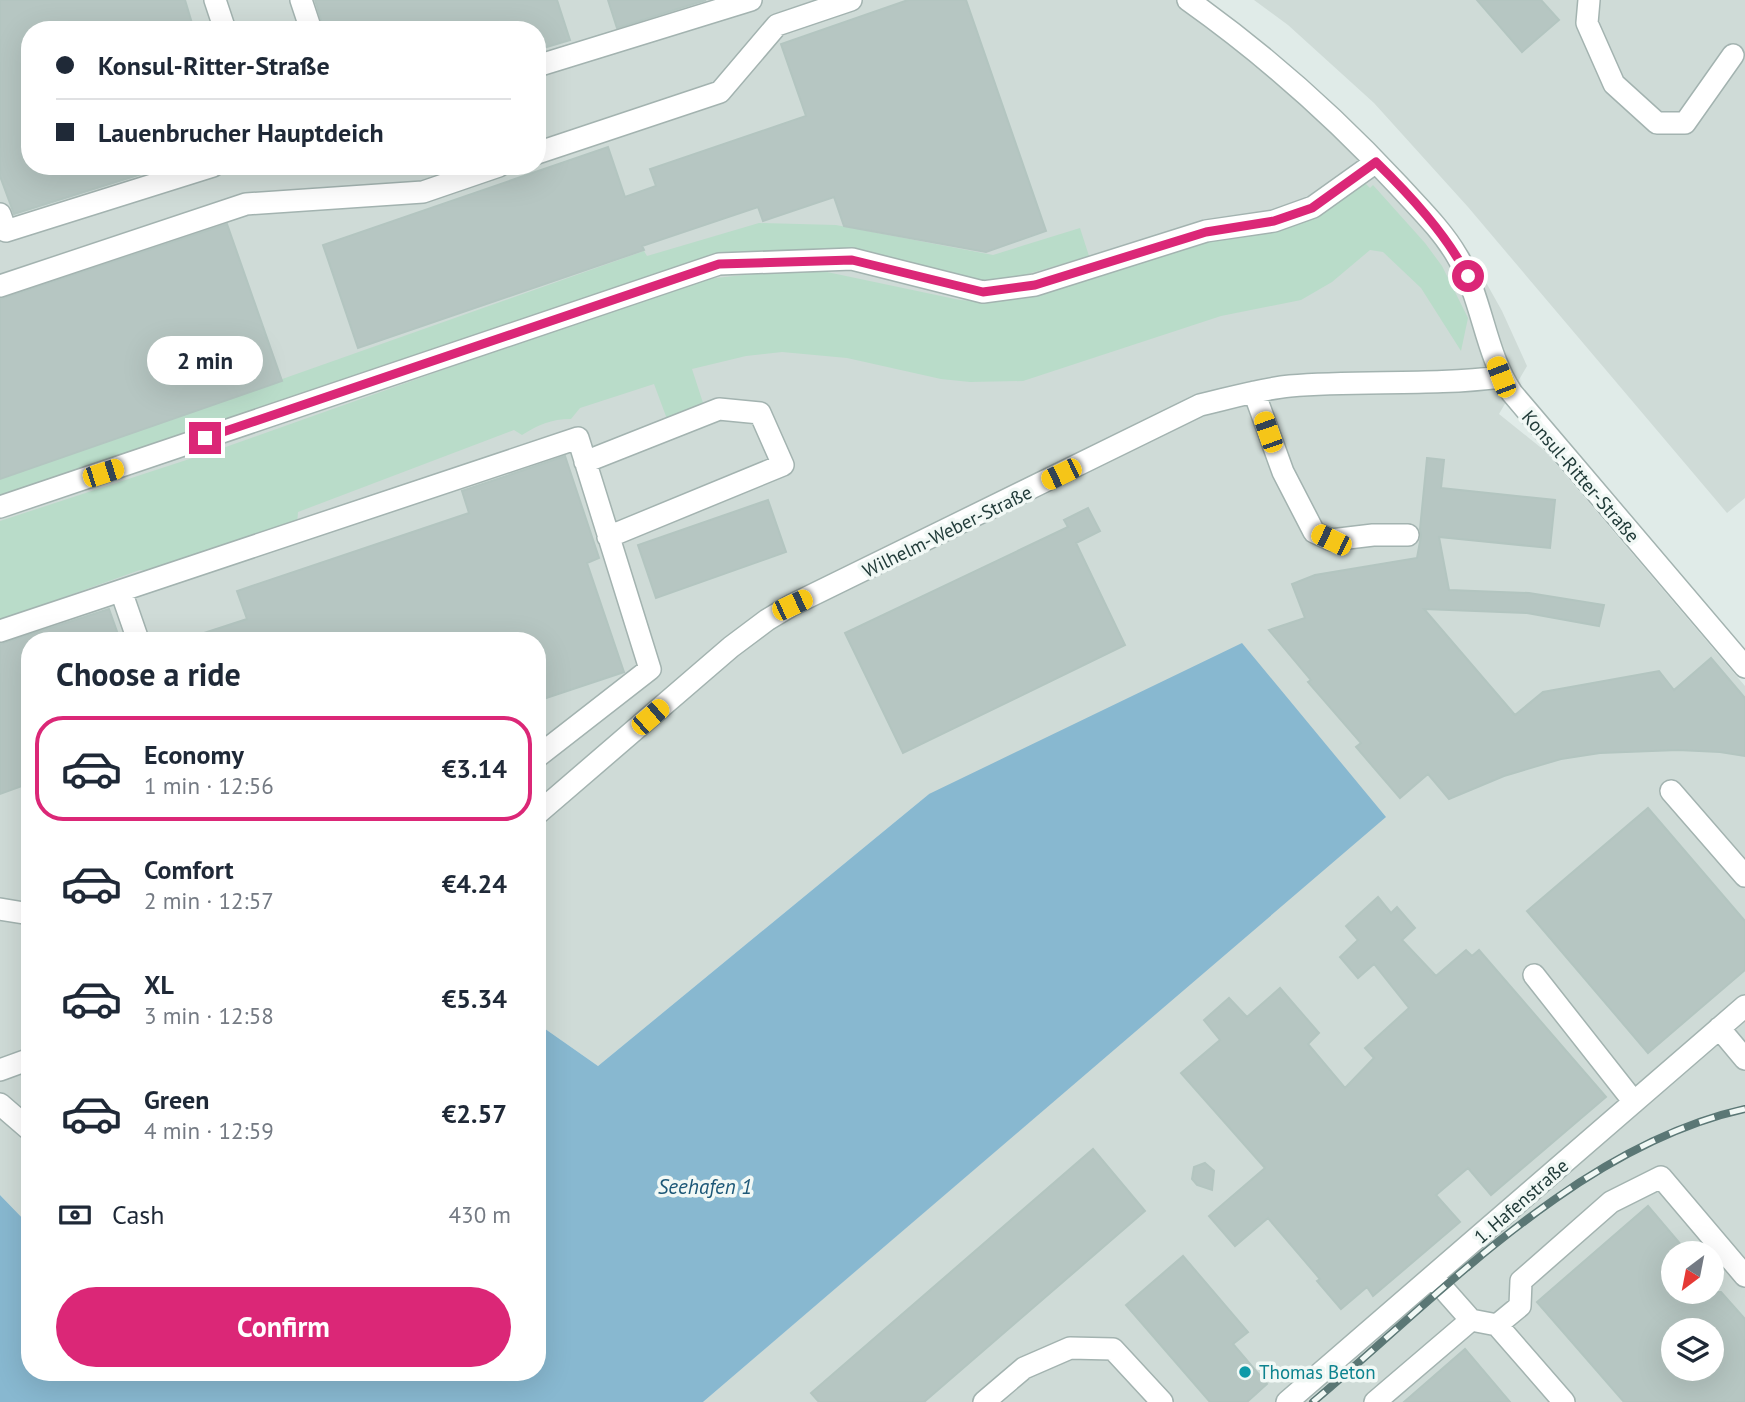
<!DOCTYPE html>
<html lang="en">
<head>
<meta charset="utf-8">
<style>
	:root { --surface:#fff; --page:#f2f2f3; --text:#1f2937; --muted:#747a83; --line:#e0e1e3; --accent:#db2777 }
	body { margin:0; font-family:"PT Sans",sans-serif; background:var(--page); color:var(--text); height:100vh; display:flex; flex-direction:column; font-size:26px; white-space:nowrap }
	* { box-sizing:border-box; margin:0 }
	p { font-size:23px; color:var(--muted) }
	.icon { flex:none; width:38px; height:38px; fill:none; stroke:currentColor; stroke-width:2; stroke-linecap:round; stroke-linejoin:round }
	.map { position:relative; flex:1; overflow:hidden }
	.drawer { position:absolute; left:21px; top:632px; width:525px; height:749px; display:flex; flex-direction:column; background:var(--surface); border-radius:28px; box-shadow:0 7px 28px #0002 }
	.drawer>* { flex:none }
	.top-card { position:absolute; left:21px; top:21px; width:525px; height:154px; border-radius:28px; box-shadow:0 7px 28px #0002; display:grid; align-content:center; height:154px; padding:0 35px; background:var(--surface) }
	.needle { width:46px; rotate:212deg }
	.fabs { position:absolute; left:1661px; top:1241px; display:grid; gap:14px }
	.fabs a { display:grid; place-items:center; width:63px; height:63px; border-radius:50%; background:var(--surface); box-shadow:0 7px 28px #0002; font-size:35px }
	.end { position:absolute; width:32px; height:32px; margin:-16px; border:9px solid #db2777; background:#fff; box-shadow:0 0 0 4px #fff }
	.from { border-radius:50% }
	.bubble { position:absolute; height:49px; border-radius:24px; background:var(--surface); box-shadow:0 7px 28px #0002; font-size:23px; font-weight:700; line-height:49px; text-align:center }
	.car { position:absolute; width:21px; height:42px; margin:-21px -10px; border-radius:9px; box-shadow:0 0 5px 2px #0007; background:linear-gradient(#f5c518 24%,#345 0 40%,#f5c518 0 76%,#345 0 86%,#f5c518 0) }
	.top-card b { display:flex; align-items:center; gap:24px; height:66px; font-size:26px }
	.top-card b+b { border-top:2px solid var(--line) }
	.top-card i { width:18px; height:18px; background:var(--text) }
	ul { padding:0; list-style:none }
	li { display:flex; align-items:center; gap:21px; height:105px; margin:0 14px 10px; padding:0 21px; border:4px solid transparent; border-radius:28px }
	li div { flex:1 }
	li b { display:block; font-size:26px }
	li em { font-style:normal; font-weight:700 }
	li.selected { border-color:var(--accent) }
	li>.icon { width:63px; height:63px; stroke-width:1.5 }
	h2 { padding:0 35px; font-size:32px; line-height:84px }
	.pay { display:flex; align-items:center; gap:18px; height:77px; padding:0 35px; font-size:26px }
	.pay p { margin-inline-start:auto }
	.primary-button { display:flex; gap:14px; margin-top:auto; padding:14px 35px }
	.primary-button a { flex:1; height:80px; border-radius:42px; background:var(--accent); color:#fff; font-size:28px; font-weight:700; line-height:80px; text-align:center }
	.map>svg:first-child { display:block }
</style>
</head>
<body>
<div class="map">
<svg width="1745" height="1402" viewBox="0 0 1745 1402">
	<rect width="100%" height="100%" fill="#e0ebe8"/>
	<path fill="#cfdbd7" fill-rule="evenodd" d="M0 0H1199L1374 148 1469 252 1502 311 1527 366 1499 414 1545 451 1745 686V1402H703L1092 1068 929 794 598 1066 541 1026 537 1029V640H30V1226L0 1195ZM30 30H537V166H30ZM1673 1253H1712V1292H1673ZM1673 1330H1712V1368H1673Z
		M1254 0H1745V498L1727 513 1468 207 1374 103 1288 25Z"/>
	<path fill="#b9dcc9" d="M1365 183 1370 188 1373 185 1425 243 1442 266 1468 318 1461 351 1421 288 1383 252 1370 250 1332 282 1301 300 1221 316 1023 381 970 382 941 379 847 358 782 352 746 356 692 369 704 406 667 419 654 384 580 408 571 419C551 419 538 425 522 435L514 430 298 512 297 525 158 573 140 570 0 620V521L220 449 671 289 707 279 788 270 827 272 960 300 990 302 1025 297 1184 242 1304 220 1342 200Z
		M759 223 836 225 993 255 1080 228 1089 256 990 285 834 255 777 251 727 255 0 501V479L644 251 647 256Z"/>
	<path fill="#88b8d0" d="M1242 643 1386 817 703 1402H0V1195L30 1226V1372H537V1029L541 1026 598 1066 929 794Z"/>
	<path fill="#b6c6c2" stroke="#b3c5c0" stroke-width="2" fill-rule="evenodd" d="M0 0H185L194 30H30V166H153L154 170 14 214 0 176Z
		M315 0H557L570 40 537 50V30H324Z
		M608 0H706L617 28Z
		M908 0H966L1046 231 986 252 844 226 834 197 763 221 758 207 642 246 644 250 358 348 323 245 608 147 625 197 656 186 650 169 806 116 781 44Z
		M1477 0H1541L1559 20 1522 52Z
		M227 224 282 381 0 479V299Z
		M565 456 599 558 587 563 624 672 537 701V640H193L192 637 247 619 237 591 469 513 462 491Z
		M1427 458 1444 460 1441 488 1555 500 1550 548 1439 537 1449 590 1529 593 1604 605 1599 626 1527 613 1424 609 1515 715 1543 692 1659 671 1674 690 1711 658 1745 698V756L1720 752 1678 750 1600 753 1561 759 1504 776 1449 799 1428 774 1400 798 1356 747 1361 743 1308 682 1311 680 1269 630 1305 618 1292 584 1315 575 1417 558 1421 536 1420 529Z
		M768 500 786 552 656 598 638 545Z
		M1088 508 1100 531 1076 543 1125 645 903 753 845 633 1068 527 1064 520Z
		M109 609 120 640H30V783L0 794V644Z
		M1648 808 1745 921V970L1648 1053 1527 911Z
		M1378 897 1391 913 1397 907 1415 928 1402 940 1436 976 1466 950 1472 956 1479 950 1606 1097 1491 1195 1468 1168 1436 1195 1460 1222 1373 1296 1367 1287 1341 1309 1317 1281 1320 1279 1268 1218 1235 1246 1209 1216 1265 1168 1181 1073 1220 1040 1204 1020 1229 998 1247 1017 1280 988 1319 1033 1308 1044 1345 1088 1374 1058 1365 1048 1409 1008 1374 964 1358 978 1340 957 1358 940 1346 926Z
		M1093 1149 1145 1211 924 1402H819L811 1393Z
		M1205 1163 1214 1171 1212 1190 1197 1185 1192 1179 1194 1167Z
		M1648 1206 1688 1253H1673V1292H1721L1745 1319V1402H1624L1537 1302ZM1673 1330H1712V1368H1673Z
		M1183 1256 1248 1332 1233 1344 1267 1384 1247 1402H1210L1126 1305Z
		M1465 1349 1510 1402H1404Z"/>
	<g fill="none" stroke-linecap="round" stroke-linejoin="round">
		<defs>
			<path id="minor" d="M215 0 225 30
				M301 0 311 30
				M1188 0C1264 54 1336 118 1399 186 1419 208 1442 230 1457 256 1483 299 1484 351 1512 393L1745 667
				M1589 0 1587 23 1614 84 1657 123H1685L1733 55
				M537 66 751 0
				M537 153 720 92 777 25 851 0
				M0 214 6 231 213 166
				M0 286 246 204 423 192 499 166
				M1254 392 1283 472 1314 532 1331 540 1373 535H1408
				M585 462 719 409 760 413 783 465 608 537
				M0 507 719 264 852 259 983 292 1035 285 1206 231 1274 221 1313 207 1376 162
				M121 591 138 640
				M0 631 578 438 650 669 537 757
				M1671 791 1745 876
				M537 814 731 647 767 620 792 605 1200 405C1230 398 1260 389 1290 386 1361 380 1431 386 1501 377
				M0 909 30 914
				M1534 975 1634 1102
				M1719 1028 1745 1059
				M0 1070 30 1059
				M0 1104 30 1130
				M1433 1277 1471 1320 1497 1325 1564 1402
				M1497 1325 1520 1306 1521 1281 1611 1202 1661 1177 1745 1276
				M984 1402 1024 1368 1070 1348 1113 1349 1162 1402
				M1287 1402 1745 1006
				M1375 1402 1471 1320"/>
		</defs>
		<use href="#minor" stroke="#a3b3b0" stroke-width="24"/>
		<use href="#minor" stroke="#fff" stroke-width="21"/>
		<defs>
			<path id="rail" d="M1313 1402C1440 1295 1578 1146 1745 1109"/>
		</defs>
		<use href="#rail" stroke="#5b7775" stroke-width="8"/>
		<use href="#rail" stroke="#f1f8f5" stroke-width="5" stroke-dasharray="16" stroke-linecap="butt"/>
	</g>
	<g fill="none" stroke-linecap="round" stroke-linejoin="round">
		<path stroke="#db2777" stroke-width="9" d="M205 438 719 264 852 260 983 292 1035 285 1206 232 1274 221 1312 208 1376 162C1411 196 1445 233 1468 276"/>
	</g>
	<circle fill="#0f9aa8" stroke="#f1f8f5" stroke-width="2.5" cx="1245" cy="1372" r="7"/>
	<g text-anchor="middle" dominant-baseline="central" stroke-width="7" stroke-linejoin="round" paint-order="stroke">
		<g font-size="19" fill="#213b39" stroke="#f1f8f5">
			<text transform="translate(1581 476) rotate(49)">Konsul-Ritter-Straße</text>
			<text transform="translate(947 531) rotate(-26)">Wilhelm-Weber-Straße</text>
			<text transform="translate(1521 1201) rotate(-41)">1. Hafenstraße</text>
		</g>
		<g font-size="19" fill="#0d838f" stroke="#f1f8f5" text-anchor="start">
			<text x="1259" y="1372">Thomas Beton</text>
		</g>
		<g font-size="21" font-style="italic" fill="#1c5777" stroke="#f1f8f5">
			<text x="705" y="1186">Seehafen 1</text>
		</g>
	</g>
</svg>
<div class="fabs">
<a><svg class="needle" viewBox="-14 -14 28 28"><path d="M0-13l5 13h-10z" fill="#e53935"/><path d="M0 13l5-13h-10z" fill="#747a83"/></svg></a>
<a><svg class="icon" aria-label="layers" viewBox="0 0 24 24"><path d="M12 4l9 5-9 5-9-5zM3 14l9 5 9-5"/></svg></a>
</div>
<i class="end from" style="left:1468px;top:276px"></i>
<i class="end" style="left:205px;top:438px"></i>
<div class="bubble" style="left:147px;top:336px;width:116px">2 min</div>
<i class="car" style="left:1501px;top:377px;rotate:339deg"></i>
<i class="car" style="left:1268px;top:432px;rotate:341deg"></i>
<i class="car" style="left:103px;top:473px;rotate:72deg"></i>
<i class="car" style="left:1061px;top:474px;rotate:244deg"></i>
<i class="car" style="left:1331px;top:540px;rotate:296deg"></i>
<i class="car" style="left:792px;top:605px;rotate:65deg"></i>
<i class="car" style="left:650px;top:717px;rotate:49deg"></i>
<div class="top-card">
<b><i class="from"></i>Konsul-Ritter-Straße</b>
<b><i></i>Lauenbrucher Hauptdeich</b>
</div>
<section class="drawer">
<h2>Choose a ride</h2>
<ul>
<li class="selected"><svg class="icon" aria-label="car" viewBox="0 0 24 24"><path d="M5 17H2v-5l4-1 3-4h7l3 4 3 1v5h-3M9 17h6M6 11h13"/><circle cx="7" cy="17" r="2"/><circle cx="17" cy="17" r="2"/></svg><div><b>Economy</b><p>1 min · 12:56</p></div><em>€3.14</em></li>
<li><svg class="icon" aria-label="car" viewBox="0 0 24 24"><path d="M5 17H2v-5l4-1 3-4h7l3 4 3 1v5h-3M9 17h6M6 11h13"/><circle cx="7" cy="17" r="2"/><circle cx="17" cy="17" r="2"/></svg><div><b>Comfort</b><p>2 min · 12:57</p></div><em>€4.24</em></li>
<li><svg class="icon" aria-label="car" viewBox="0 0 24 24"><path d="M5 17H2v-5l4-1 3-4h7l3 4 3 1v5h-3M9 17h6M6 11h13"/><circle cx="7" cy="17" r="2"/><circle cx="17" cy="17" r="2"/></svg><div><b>XL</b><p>3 min · 12:58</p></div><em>€5.34</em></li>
<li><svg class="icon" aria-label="car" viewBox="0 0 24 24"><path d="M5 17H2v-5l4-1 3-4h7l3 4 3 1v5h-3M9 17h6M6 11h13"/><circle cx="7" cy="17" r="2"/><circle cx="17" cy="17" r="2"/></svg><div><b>Green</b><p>4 min · 12:59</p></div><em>€2.57</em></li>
</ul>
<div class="pay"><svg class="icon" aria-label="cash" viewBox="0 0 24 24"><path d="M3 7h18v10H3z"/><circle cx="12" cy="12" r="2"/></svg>Cash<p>430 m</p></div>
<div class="primary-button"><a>Confirm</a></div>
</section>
</div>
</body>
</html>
